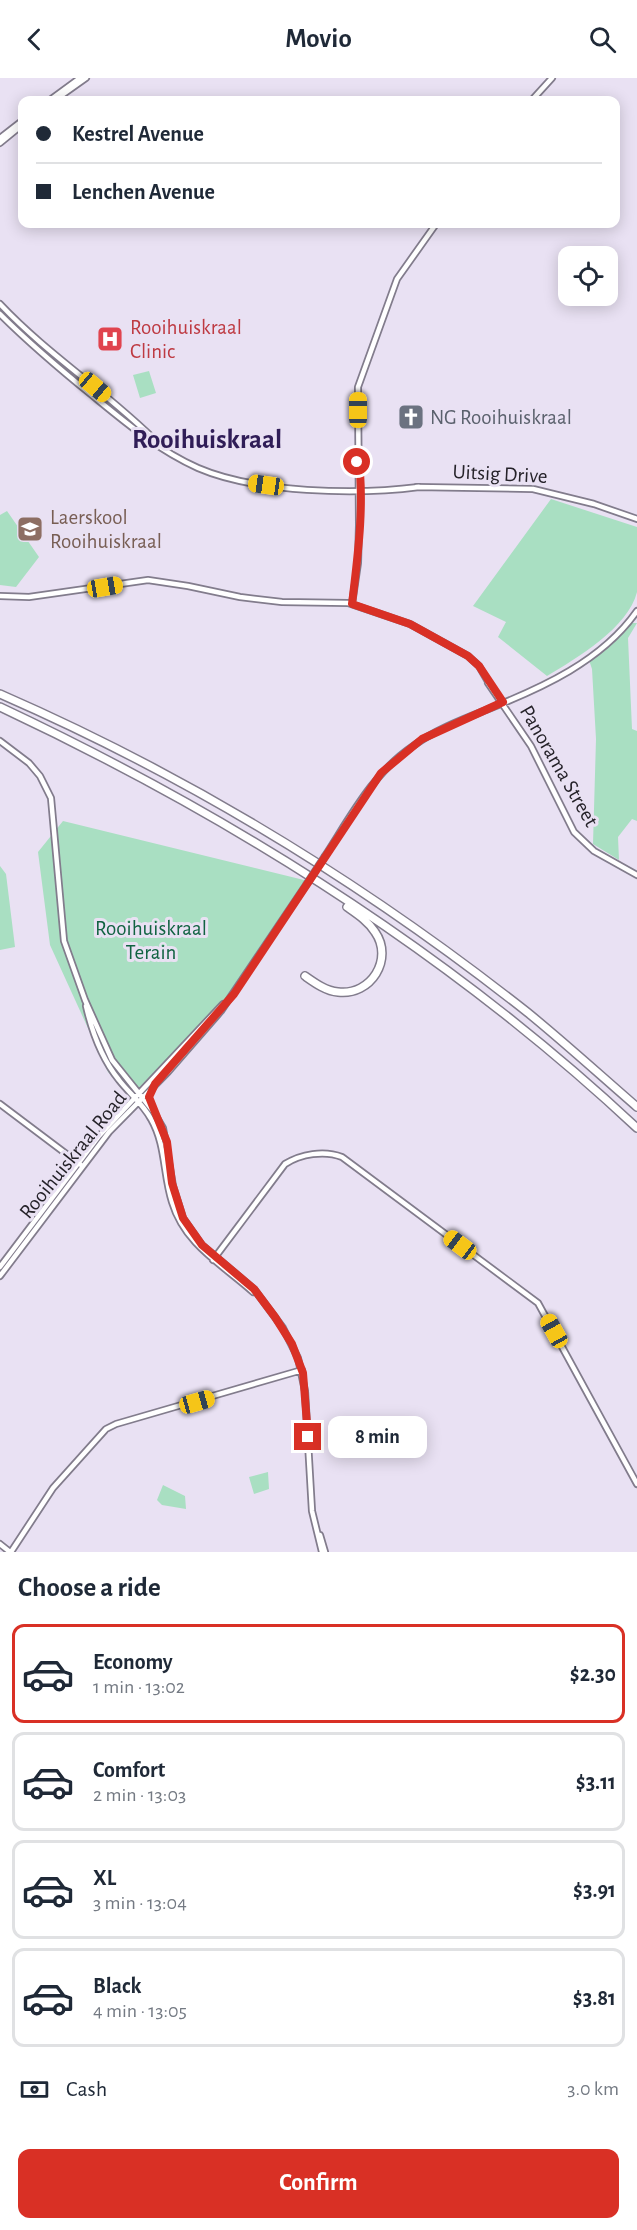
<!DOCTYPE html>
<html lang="en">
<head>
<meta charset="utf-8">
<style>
	:root { --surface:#fff; --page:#f2f2f3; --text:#1f2937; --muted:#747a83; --line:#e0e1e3; --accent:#d93025 }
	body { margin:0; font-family:"Alegreya Sans",sans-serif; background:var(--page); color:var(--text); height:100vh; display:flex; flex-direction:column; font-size:22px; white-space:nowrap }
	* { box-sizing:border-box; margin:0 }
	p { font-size:20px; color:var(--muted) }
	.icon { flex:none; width:33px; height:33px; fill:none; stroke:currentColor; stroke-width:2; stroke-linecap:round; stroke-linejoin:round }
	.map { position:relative; height:1474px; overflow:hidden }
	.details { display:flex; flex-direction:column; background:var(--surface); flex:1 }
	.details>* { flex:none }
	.hud { position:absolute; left:18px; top:18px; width:602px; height:132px; border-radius:12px; box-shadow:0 3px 15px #0003; display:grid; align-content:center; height:132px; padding:0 18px; background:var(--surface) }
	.buttons { position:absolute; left:558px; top:168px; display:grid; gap:12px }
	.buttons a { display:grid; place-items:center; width:60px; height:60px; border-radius:12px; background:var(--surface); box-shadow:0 3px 15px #0003; font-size:30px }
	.end { position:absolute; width:27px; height:27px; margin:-14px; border:8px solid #d93025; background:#fff; box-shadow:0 0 0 3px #fff }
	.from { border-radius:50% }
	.bubble { position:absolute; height:42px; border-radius:12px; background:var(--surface); box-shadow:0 3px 15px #0003; font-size:20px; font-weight:700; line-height:42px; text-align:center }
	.car { position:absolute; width:18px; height:36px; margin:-18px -9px; border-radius:8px; box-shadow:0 0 4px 2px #0007; background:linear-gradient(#f5c518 24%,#345 0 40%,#f5c518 0 76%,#345 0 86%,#f5c518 0) }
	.hud b { display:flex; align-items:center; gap:21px; height:57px; font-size:22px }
	.hud b+b { border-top:2px solid var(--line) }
	.hud i { width:15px; height:15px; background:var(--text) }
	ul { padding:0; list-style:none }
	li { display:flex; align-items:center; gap:18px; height:99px; margin:0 12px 9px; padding:0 6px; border:3px solid var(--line); border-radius:12px }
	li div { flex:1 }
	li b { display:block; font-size:22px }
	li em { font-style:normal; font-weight:700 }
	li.active { border-color:var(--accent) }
	li>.icon { width:54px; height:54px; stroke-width:1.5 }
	h2 { padding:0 18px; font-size:27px; line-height:72px }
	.pay { display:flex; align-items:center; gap:15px; height:66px; padding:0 18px; font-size:22px }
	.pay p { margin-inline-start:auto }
	.button { display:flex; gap:12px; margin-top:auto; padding:12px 18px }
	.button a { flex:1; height:69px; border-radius:12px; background:var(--accent); color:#fff; font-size:24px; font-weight:700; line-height:69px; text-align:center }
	header { display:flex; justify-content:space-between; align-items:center; height:78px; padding:0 18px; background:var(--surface); font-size:27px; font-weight:700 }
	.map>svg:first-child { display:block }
</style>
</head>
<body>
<header><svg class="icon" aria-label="back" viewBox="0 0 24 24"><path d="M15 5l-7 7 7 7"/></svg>Movio<svg class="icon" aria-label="search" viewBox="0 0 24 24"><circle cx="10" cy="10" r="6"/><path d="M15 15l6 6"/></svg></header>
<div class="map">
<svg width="637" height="1474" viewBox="0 0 637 1474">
	<rect width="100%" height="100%" fill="#e9e1f3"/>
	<path fill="#a9dfc2" d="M149 293 156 315 140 320 133 297Z
		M551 421 637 449C637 467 637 497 637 514 628 550 577 580 547 598L498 559 506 544 473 528Z
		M7 433 39 479 16 509 0 507V437Z
		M631 545H637L628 560 632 651 637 653V743L632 741 618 759 619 782 593 766 596 661 592 591 589 582Z
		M63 743 308 803 234 912 131 1018 108 994 50 867 38 774Z
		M0 788 6 796 15 869 0 872Z
		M268 1394 269 1411 254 1416 249 1399Z
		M163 1407 185 1418 186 1431 162 1427 157 1422Z"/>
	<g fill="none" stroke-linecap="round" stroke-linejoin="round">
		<defs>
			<path id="secondary" d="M50 22 80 0
				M55 22 86 0
				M532 22 552 0
				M0 60 22 43
				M0 65 22 47
				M0 226C49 278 110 316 160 367
				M0 236C29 265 61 292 93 318 126 345 158 372 198 390 256 415 357 417 419 409
				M416 409 533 411 594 426 637 441
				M359 447 358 309 397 201 436 146
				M0 518 29 519 148 502 188 508 240 519 282 524 348 525 410 546 468 578 479 588 490 607
				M352 526 358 485 359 447
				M488 605 531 668 574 754 594 773 637 797
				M0 663 29 685 40 698 51 720 64 863 85 922 112 982 153 1033 163 1050 173 1108 183 1140 202 1167 254 1211 283 1250 298 1280 305 1313 312 1433 322 1474
				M325 778C351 738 373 695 413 668 435 652 461 642 486 632 542 610 602 583 637 533
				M86 928C92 954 102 981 119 1002 129 1015 143 1026 151 1041 166 1067 163 1096 172 1124 185 1167 222 1186 253 1214
				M0 1026 81 1087
				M213 1182 285 1086C301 1076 324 1072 342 1079L538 1225 637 1406
				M0 1189 99 1058 223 926
				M0 1198 109 1054 168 994 221 933 306 807
				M320 1457 325 1474
				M0 1466 10 1474
				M11 1474 53 1410 106 1351 116 1346 302 1292"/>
			<path id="highway" d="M0 616C188 698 366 807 527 934 564 964 600 997 637 1029
				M0 629C230 737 451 876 637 1050
				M305 898C315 905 326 913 338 914 371 918 394 881 375 854 368 843 357 836 347 829"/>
		</defs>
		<use href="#secondary" stroke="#827c8c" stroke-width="8"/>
		<use href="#highway" stroke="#827c8c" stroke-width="10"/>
		<use href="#secondary" stroke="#fff" stroke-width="4.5"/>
		<use href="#highway" stroke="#fff" stroke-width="7"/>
		<defs>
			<path id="secondary-bridge" d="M306 807 325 778"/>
		</defs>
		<use href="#secondary-bridge" stroke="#827c8c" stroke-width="8" stroke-linecap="butt"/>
		<use href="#secondary-bridge" stroke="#fff" stroke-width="4.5"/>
	</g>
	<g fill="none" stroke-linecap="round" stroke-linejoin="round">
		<path stroke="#d93025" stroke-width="8" d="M308 1359 303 1295 292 1266 275 1239 254 1211 202 1167 183 1140 172 1105 167 1064 149 1019 155 1006 234 916 381 695 422 661 503 624 479 588 468 578 410 546 352 526C358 476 365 425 358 375L357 384"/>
	</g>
	<defs>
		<symbol id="hospital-square" viewBox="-11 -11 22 22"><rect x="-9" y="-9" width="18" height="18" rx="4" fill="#e0444e" stroke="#e9e1f3"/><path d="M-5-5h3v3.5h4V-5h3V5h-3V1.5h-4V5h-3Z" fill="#fff"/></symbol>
		<symbol id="church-square" viewBox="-11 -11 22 22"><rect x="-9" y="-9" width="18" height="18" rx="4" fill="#6b7280" stroke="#e9e1f3"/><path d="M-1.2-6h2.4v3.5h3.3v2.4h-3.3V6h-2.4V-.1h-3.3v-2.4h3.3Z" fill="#fff"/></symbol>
		<symbol id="school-square" viewBox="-11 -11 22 22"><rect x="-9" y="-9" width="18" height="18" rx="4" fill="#8d6e63" stroke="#e9e1f3"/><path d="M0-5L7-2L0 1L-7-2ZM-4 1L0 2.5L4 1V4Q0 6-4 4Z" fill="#fff"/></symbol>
	</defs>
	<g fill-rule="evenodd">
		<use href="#hospital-square" x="95" y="246" width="30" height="30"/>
		<use href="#church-square" x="396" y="324" width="30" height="30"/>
		<use href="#school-square" x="15" y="436" width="30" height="30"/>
	</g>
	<g text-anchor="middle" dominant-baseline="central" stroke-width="6" stroke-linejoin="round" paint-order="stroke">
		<g font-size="21" fill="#be3a42" stroke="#e9e1f3" text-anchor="start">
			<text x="130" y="249">Rooihuiskraal<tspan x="130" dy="24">Clinic</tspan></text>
		</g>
		<g font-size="21" fill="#5b616d" stroke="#e9e1f3" text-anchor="start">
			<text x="430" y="339">NG Rooihuiskraal</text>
		</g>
		<g font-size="21" fill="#252229" stroke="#e9e1f3">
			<text transform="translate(500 396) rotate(3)">Uitsig Drive</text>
			<text transform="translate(559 688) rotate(60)">Panorama Street</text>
			<text transform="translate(73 1077) rotate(-51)">Rooihuiskraal Road</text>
		</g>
		<g font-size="21" fill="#785e54" stroke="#e9e1f3" text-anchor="start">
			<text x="50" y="439">Laerskool<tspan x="50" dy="24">Rooihuiskraal</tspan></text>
		</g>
		<g font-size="21" fill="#116342" stroke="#e9e1f3">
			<text x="151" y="850">Rooihuiskraal<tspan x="151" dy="24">Terain</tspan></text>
		</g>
		<g font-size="27" font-weight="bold" fill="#301d57" stroke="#e9e1f3">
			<text x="207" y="361">Rooihuiskraal</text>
		</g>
	</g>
</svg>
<div class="buttons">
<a><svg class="icon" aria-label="locate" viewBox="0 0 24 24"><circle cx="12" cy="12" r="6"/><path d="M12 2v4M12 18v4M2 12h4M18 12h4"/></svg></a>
</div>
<i class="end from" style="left:357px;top:384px"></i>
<i class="end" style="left:308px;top:1359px"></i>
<div class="bubble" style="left:328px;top:1338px;width:99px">8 min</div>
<i class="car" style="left:95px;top:309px;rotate:130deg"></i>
<i class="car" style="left:358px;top:332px;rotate:0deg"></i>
<i class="car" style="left:266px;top:407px;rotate:278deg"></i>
<i class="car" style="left:105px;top:509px;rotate:81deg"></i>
<i class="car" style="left:460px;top:1167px;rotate:307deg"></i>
<i class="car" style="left:554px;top:1253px;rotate:331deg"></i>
<i class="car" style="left:197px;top:1324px;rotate:74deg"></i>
<div class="hud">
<b><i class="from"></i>Kestrel Avenue</b>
<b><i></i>Lenchen Avenue</b>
</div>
</div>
<section class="details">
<h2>Choose a ride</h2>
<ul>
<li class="active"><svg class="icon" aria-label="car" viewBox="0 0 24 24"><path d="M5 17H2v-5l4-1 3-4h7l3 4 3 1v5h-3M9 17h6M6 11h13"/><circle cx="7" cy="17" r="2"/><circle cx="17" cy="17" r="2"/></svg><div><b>Economy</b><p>1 min · 13:02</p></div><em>$2.30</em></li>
<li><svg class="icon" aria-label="car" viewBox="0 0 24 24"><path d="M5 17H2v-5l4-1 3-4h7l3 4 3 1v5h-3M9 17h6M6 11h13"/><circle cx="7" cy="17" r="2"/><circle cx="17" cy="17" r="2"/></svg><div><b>Comfort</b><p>2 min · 13:03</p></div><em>$3.11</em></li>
<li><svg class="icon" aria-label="car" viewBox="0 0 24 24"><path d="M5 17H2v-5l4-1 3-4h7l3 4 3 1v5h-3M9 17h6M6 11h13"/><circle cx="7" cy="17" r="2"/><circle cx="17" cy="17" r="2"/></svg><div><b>XL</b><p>3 min · 13:04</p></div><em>$3.91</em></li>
<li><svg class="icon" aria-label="car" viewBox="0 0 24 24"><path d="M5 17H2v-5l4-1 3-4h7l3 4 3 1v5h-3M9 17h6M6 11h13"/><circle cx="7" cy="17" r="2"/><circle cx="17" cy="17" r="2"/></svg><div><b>Black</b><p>4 min · 13:05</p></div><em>$3.81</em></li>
</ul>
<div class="pay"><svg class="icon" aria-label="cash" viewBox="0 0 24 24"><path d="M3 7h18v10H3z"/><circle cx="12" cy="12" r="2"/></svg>Cash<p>3.0 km</p></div>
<div class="button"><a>Confirm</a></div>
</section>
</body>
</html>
